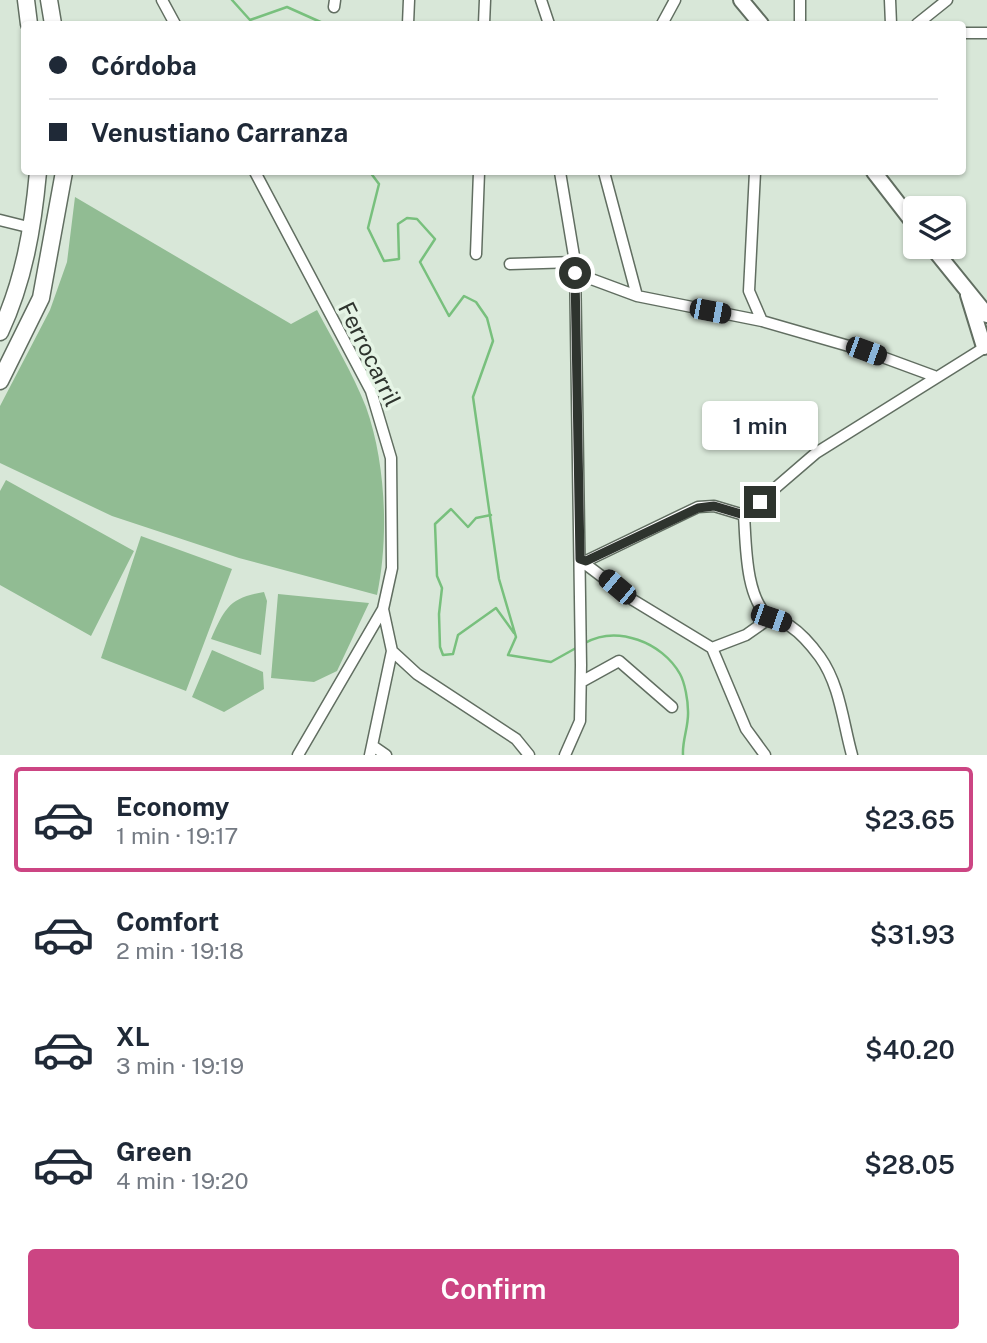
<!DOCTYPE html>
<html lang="en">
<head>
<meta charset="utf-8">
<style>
	:root { --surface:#fff; --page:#f2f2f3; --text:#1f2937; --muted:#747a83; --line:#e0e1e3; --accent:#cc4583 }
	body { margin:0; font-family:"Public Sans",sans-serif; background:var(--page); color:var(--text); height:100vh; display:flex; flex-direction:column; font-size:26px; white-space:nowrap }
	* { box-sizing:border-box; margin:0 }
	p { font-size:23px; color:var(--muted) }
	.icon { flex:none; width:38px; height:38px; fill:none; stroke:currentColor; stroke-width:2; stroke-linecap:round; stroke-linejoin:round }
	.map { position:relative; height:755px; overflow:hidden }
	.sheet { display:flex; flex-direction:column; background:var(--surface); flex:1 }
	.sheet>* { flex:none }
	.guide { position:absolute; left:21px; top:21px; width:945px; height:154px; border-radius:7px; box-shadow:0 2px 5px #0004; display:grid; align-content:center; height:154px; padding:0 28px; background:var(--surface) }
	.buttons { position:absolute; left:903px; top:196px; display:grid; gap:14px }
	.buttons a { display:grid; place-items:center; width:63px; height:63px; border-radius:7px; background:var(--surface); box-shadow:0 2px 5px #0004; font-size:35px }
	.end { position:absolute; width:32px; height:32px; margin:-16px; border:9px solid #2e342e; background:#fff; box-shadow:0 0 0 4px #fff }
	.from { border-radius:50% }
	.bubble { position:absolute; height:49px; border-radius:7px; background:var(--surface); box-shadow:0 2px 5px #0004; font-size:23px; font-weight:600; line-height:49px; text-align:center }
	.car { position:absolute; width:21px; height:42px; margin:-21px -10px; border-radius:9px; box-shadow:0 0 5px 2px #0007; background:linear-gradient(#222 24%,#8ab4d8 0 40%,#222 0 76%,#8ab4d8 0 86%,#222 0) }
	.guide b { display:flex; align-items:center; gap:24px; height:66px; font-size:26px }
	.guide b+b { border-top:2px solid var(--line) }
	.guide i { width:18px; height:18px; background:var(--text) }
	ul { padding:12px 0 0; list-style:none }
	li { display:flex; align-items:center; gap:21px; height:105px; margin:0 14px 10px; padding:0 14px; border:4px solid transparent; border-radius:7px }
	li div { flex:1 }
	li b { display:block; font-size:26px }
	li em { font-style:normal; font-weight:600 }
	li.on { border-color:var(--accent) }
	li>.icon { width:63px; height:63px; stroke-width:1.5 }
	.action { display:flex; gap:14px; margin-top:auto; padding:14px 28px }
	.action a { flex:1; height:80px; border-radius:7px; background:var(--accent); color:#fff; font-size:28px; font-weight:600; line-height:80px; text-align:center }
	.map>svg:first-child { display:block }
</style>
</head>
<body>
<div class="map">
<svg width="987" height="755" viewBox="0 0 987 755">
	<rect width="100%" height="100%" fill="#d8e7d8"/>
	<path fill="#91bc93" d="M75 197 291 324 317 310C334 342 353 374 366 407 386 463 389 538 377 595L239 558 112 516 0 463V406L50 310 67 262Z
		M6 480 134 551 91 636 0 585V491Z
		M141 536 232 569 186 691 101 658Z
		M264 592 267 601 261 655 211 639C225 608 229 598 264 592Z
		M278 594 369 603 337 671 314 682 271 678Z
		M212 650 263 672 264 689 224 712 192 697Z"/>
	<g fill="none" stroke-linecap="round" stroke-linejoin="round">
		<path stroke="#78c07d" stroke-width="2.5" d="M232 0 250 20 287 7 325 24
			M370 172 379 184 368 228 384 261 399 259 398 224 407 218 417 219 435 239 420 262 449 316 464 296 476 302 487 318 493 341 473 397 499 579 516 637 508 655 551 662 576 648
			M491 515 476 518 468 527 451 509 435 524 437 576 442 588 439 614 440 647 443 655 453 654 458 635 496 608 514 633
			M585 643C617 625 662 642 680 674 685 683 688 701 688 711 689 726 682 740 683 755"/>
		<defs>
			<path id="minor" d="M162 0 175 24
				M541 0 549 24
				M890 0 891 24
				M334 7 335 0
				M408 24 409 0
				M484 24 485 0
				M662 24 675 0
				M800 24V0
				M917 24 947 0
				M962 33H987
				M255 172 371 391 391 458 392 568 383 609 298 755
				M560 172 575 262 581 665 580 721 565 755
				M604 172 637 296
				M755 172 749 291 762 321
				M0 220 32 228
				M476 254 479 172
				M510 264 575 262
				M575 273 637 296 762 321 866 351 934 376
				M744 515C746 543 745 599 770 618 775 622 784 622 790 626 802 634 812 646 820 657 840 685 843 723 852 755
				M580 560 633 600 712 648 746 729 765 755
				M586 561 698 507 714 506 744 515 816 453 987 346
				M383 609 392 651 417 674 516 739 529 755
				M712 648 746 635 770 618
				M581 682 619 661 672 707
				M373 746 386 755
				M370 755 392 651"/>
			<path id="secondary" d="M741 0 761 24
				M874 172 915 225
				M932 247 987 315
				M968 295 984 347"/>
			<path id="primary" d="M26 0 29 24
				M49 0 53 24
				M0 332C24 281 33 227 38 172
				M0 381 41 298 64 172"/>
		</defs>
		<use href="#minor" stroke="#616e61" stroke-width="13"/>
		<use href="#secondary" stroke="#616e61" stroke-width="18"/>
		<use href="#primary" stroke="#616e61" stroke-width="19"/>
		<use href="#minor" stroke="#fff" stroke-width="10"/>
		<use href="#secondary" stroke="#fff" stroke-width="14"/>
		<use href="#primary" stroke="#fff" stroke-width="16"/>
	</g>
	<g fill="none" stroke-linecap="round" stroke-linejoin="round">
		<path stroke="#2e342e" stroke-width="9" d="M575 273 580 559 586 561 698 508 714 506 744 515 760 502"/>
	</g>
	<g text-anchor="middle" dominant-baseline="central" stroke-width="7" stroke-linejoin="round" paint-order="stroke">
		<g font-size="23" fill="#2e342e" stroke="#e5f4e5">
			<text transform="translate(370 354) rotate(64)">Ferrocarril</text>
		</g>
	</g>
</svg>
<div class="buttons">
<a><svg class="icon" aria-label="layers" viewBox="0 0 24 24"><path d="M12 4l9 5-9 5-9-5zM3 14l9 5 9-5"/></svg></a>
</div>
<i class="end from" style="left:575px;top:273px"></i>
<i class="end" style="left:760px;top:502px"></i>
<div class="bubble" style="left:702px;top:401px;width:116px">1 min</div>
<i class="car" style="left:710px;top:311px;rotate:101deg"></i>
<i class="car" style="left:866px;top:351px;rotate:110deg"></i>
<i class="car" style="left:617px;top:587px;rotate:310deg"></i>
<i class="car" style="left:771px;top:618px;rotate:109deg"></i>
<div class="guide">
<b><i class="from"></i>Córdoba</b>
<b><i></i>Venustiano Carranza</b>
</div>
</div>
<section class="sheet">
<ul>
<li class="on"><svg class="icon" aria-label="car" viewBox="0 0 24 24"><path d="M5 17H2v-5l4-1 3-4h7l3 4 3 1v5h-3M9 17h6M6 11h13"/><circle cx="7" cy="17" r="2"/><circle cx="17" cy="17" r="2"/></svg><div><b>Economy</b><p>1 min · 19:17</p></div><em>$23.65</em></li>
<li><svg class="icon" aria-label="car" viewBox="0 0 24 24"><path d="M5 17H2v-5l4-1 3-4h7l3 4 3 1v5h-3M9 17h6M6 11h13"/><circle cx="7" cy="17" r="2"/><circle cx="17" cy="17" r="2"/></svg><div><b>Comfort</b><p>2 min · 19:18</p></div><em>$31.93</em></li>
<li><svg class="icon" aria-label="car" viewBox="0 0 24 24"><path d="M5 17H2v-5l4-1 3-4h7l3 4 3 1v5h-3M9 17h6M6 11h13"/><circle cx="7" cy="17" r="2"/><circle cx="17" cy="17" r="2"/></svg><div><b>XL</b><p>3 min · 19:19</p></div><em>$40.20</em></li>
<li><svg class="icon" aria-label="car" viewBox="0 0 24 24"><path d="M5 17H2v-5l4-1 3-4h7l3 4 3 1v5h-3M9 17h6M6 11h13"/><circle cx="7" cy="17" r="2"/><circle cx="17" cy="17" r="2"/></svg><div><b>Green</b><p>4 min · 19:20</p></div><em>$28.05</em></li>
</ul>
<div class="action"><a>Confirm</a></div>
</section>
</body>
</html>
